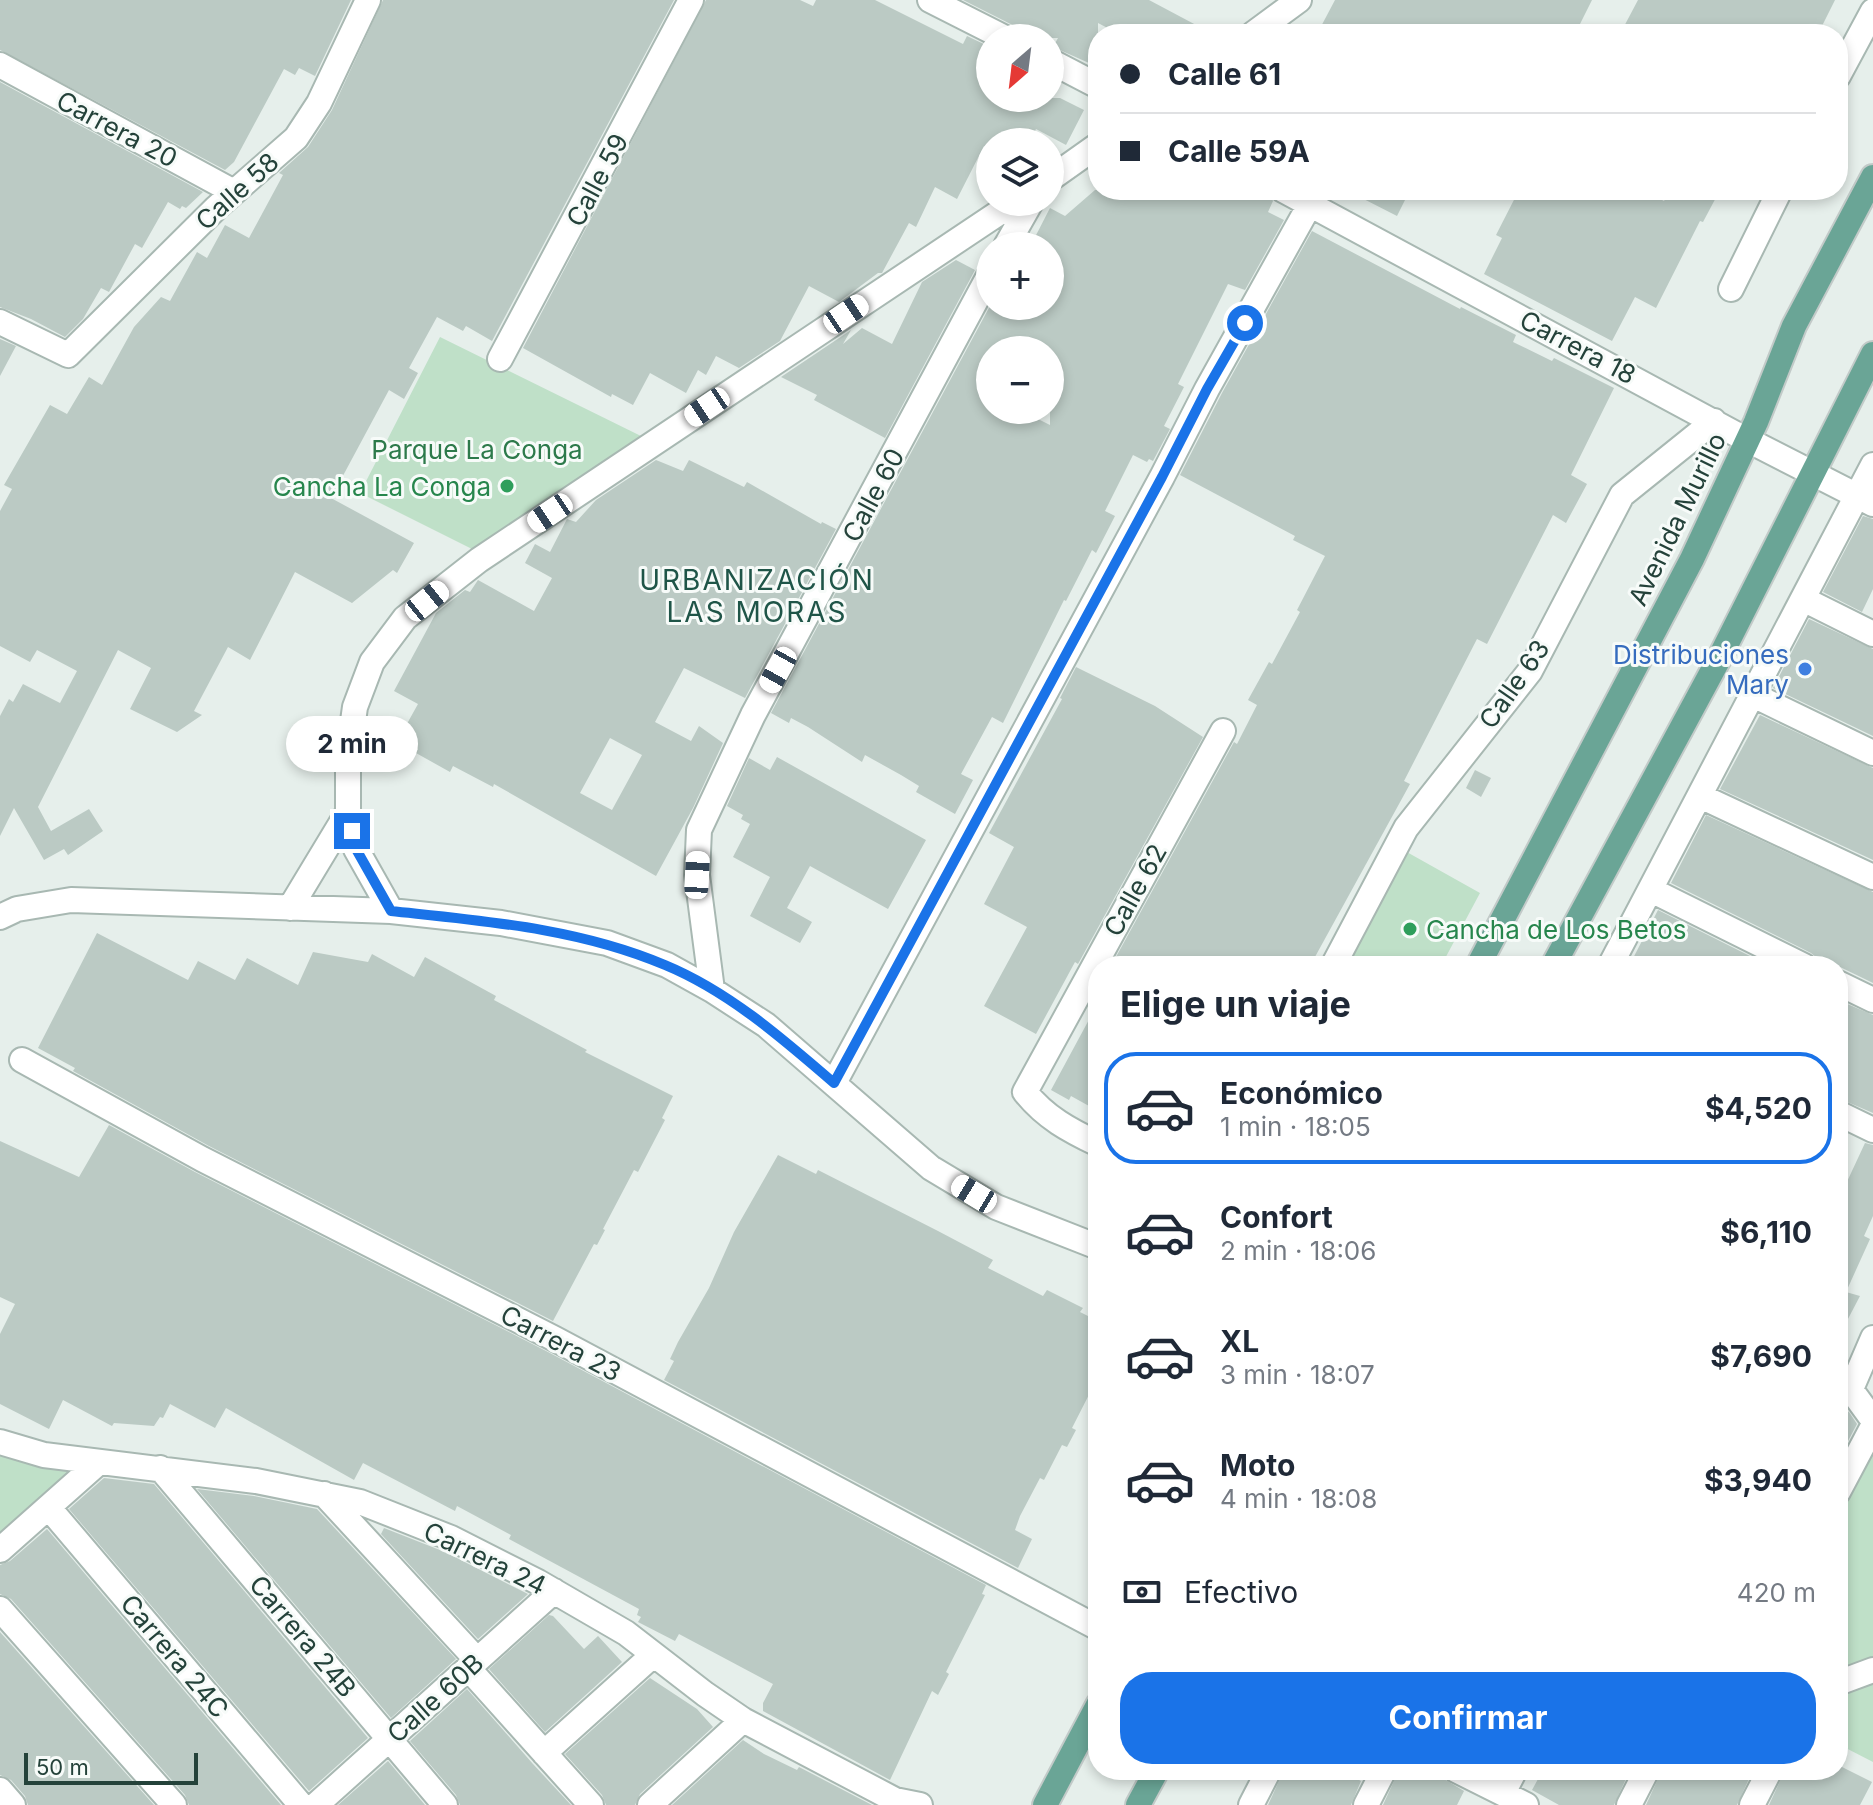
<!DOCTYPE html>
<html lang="es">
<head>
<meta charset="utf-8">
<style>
	:root { --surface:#fff; --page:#f6f6f7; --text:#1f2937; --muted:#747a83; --line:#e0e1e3; --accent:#1a73e8 }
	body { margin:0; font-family:Inter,sans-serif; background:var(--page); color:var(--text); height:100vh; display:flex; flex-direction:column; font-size:30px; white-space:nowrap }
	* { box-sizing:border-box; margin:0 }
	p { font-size:26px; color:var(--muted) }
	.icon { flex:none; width:44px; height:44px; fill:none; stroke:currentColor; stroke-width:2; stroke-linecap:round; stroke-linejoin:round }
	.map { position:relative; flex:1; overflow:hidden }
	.panel { position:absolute; left:1088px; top:956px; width:760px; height:824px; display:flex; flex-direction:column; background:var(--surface); border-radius:32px; box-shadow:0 4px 12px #0003 }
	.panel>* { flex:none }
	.guide { position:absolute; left:1088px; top:24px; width:760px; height:176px; border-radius:32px; box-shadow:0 4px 12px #0003; display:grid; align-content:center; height:176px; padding:0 32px; background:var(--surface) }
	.needle { width:52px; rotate:208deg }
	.controls { position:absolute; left:976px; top:24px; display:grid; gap:16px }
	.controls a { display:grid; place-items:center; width:88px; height:88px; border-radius:50%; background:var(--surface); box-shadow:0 4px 12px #0003; font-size:40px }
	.scale { position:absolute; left:24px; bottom:20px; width:174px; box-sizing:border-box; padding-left:8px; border:4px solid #24423a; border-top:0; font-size:22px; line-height:28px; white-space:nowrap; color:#24423a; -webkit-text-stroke:6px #f7fbf9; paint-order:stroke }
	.end { position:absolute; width:36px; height:36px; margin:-18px; border:10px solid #1a73e8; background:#fff; box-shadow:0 0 0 4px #fff }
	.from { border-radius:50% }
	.bubble { position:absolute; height:56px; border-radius:28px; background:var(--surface); box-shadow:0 4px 12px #0003; font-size:26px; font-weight:700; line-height:56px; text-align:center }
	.car { position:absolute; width:24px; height:48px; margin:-24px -12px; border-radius:10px; box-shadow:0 0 6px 2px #0007; background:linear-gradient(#fff 24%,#345 0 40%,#fff 0 76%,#345 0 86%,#fff 0) }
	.guide b { display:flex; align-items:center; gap:28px; height:76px; font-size:30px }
	.guide b+b { border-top:2px solid var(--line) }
	.guide i { width:20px; height:20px; background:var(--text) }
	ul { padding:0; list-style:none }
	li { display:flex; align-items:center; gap:24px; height:112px; margin:0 16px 12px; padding:0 16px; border:4px solid transparent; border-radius:32px }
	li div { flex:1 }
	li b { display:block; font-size:30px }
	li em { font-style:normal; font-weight:700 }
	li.selected { border-color:var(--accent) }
	li>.icon { width:72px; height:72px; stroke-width:1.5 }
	h2 { padding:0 32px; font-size:36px; line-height:96px }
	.pay { display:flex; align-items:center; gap:20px; height:88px; padding:0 32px; font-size:30px }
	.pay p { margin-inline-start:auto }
	.button { display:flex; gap:16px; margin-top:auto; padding:16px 32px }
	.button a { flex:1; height:92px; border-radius:32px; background:var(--accent); color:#fff; font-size:32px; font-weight:700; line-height:92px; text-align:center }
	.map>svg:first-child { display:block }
</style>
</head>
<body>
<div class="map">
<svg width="1873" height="1805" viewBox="0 0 1873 1805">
	<rect width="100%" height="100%" fill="#e6efeb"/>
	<path fill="#bfe0c8" d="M440 337 645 438 476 551 360 493Z
		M1405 851 1480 893 1441 966H1339Z
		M1873 1444V1762L1838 1744V1501Z
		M0 1450 83 1469 0 1540Z"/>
	<path fill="#bbcac4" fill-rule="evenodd" d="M0 0H351L315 76 299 68 295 75 284 69 234 162 225 170 0 50Z
		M383 0H674L492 341 466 326 463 331 437 317 409 368 418 373 404 399 389 390 331 498 414 543 397 573 393 570 352 603 295 572 250 660 228 647 194 711 202 715 177 732 130 709 151 668 118 650 38 807 51 831 89 809 103 831 68 855 64 849 44 860 14 808 0 836V716L9 699 13 702 23 684 60 703 77 671 37 650 30 662 0 646V511L12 489 4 485 50 405 67 414 89 377 102 385 134 327 161 297 170 301 197 252 207 258 225 225 249 238 283 175 279 173 308 147 332 110Z
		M706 0H800L813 6 816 0H875L963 44 967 36 990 47V98H1060L1084 110 1066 145 1036 129 1030 142H990V149L984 146 957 199 935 187 916 227 909 223 882 273H878L839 302 809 286 780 341 739 368 716 356 706 375 698 370 686 393 650 373 633 405 612 394 611 397 523 348Z
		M963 0H1149L1213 34H1119L1098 23V67L1053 47 1058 38H1038Z
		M1335 0H1592L1575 34H1317Z
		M1638 0H1835L1818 34H1620Z
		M0 82 203 192 186 208 182 206 180 209 168 202 142 248 135 244 109 292 101 288 83 319 65 337 31 319 0 307Z
		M1095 190H1268L1273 201 1268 212 1284 220 1245 290 1228 284 1178 384 1184 387 1164 426 1170 429 1153 461 1149 459 1147 462 1133 455 1105 511 1115 516 1096 553 1092 550 1066 601 1064 600 1003 723 992 717 961 774 973 780 955 814 916 792 919 786 901 775 865 755 862 762 808 727 791 718 789 723 771 713 990 306H1050V246H1043L1033 241 1050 208 1065 216ZM990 350H1050V425L1020 410H990Z
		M1346 190H1410L1397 216Z
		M1519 190H1643L1664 201 1670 190H1720L1703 222 1700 221 1656 308 1635 297 1612 341 1484 274 1502 238 1496 235Z
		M1312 231 1460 309 1461 307 1516 335 1513 342 1552 361 1554 358 1614 388 1571 475 1587 484 1566 523 1553 515 1487 644 1477 639 1404 781 1410 784 1310 966H1111L1234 742 1237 744 1257 705 1248 700 1269 662 1272 664 1300 612 1297 610 1325 556 1293 540 1295 536 1180 475 1222 393Z
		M956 260 975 270 885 438 814 400 817 395 781 377 851 330 843 344 862 328 892 344 922 282Z
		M0 339 16 346 0 376Z
		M656 460 683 471 689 460 744 487 747 482 821 524 822 522 836 529 745 698 684 668 655 722 691 741 699 726 723 743 693 808 656 876 494 784 493 787 453 766 450 772 416 753 418 749 399 738 418 704 394 691 436 613 465 590 470 592 478 580 534 611 552 578 525 563 535 544 550 552 567 519 576 522 596 500ZM610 738 642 755 612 810 580 793Z
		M1863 516 1873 519V589L1862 612 1823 592Z
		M1809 619 1873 649V736L1773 688Z
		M1076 667 1155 706 1203 737 1078 964 1075 962 1036 1034 984 1006 1027 927 984 904 1014 847 989 833 1062 699 1060 698Z
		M1760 715 1873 768V860L1720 789Z
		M777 757 926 840 888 909 810 866 787 908 812 922 800 943 750 916 770 877 733 857 750 824 741 819 743 815 727 806 749 758 770 770Z
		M1475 770 1491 778 1481 797 1466 788Z
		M1706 815 1873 892V983L1838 966H1819L1817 958 1811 953 1671 883Z
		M1658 910 1766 964 1765 966H1629Z
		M97 933 188 980 198 961 235 980 247 958 298 985 313 952 368 962 372 954 414 977 425 957 496 996 494 1000 587 1050 585 1052 673 1096 662 1118 665 1120 638 1172 634 1170 603 1229 605 1230 597 1245 594 1244 553 1321 209 1146 73 1071 75 1068 38 1048Z
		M1838 1000 1873 1015V1113L1838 1098Z
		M1098 1003V1111L1071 1096 1069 1100 1051 1090Z
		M109 1125 195 1172 548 1352 986 1585 982 1594 985 1595 946 1672 949 1674 938 1695 932 1691 890 1780 763 1711V1703L773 1684 679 1634 675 1641 638 1622 641 1617 637 1615 639 1609 509 1539 511 1535 457 1506 455 1511 363 1463 354 1480 226 1408 215 1428 170 1404 163 1418 160 1417 154 1426 114 1423 112 1426 63 1400 49 1429 0 1404V1334L15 1304 0 1297V1141L79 1177Z
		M1865 1143 1873 1145V1216L1864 1236 1870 1239 1846 1292 1860 1296 1838 1338V1201Z
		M778 1155 816 1174 818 1170 938 1231 993 1260 988 1268 1043 1296 1047 1290 1083 1308 1080 1312 1098 1321V1377L1072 1428 1076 1430 1067 1447 1062 1445 1044 1480 1040 1478 1020 1516 1015 1530 1032 1539 1018 1568 664 1380 674 1361 670 1359 678 1342 709 1288 734 1232Z
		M1838 1407 1849 1412 1857 1424 1838 1460Z
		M104 1478 154 1484 368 1738 309 1791 69 1509Z
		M197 1489 254 1496 317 1509 456 1659 391 1718Z
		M384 1528 445 1552 528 1594 478 1639 381 1534Z
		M47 1529 281 1805H189L185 1795 11 1599 0 1594V1565L10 1561Z
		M549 1615 553 1616 584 1649 598 1636 622 1662 545 1732 489 1669Z
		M0 1632 154 1805H28L25 1796 11 1780 0 1775Z
		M650 1678 697 1709 713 1727 640 1794 635 1805H606L602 1795 565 1754Z
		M467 1689 533 1764 571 1805H460L456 1795 410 1741Z
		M743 1740 764 1754 797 1770 799 1767 872 1805H672Z
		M388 1761 425 1805H338Z
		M1838 1765 1872 1782 1860 1805H1769L1785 1770H1838Z
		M1284 1770H1340L1361 1781 1351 1805H1268Z
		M1399 1770H1441L1444 1779 1464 1791 1457 1805H1383Z
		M1543 1770H1630L1614 1805H1559L1532 1790Z
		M1662 1770H1753L1737 1805H1646Z"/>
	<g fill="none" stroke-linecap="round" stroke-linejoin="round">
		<defs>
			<path id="minor" d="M930 0 1005 38
				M1253 34 1299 0
				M1050 61 1098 86
				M0 65 234 192
				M1838 76 1873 11
				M1050 179 1098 145
				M1283 190 1734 433 1873 504
				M1006 246 1031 202
				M1731 289 1780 190
				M0 322 68 355 216 208 296 138 319 103 368 0
				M500 359 691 0
				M1803 599 1873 634
				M1753 695 1873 753
				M1700 796 1873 877
				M1651 890 1804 966
				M290 908 348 812
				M391 911 356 849 348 812V757L355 707 372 662 405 618 479 560 1015 202
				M0 917 17 909 71 900 391 911 501 923 607 943 667 965 712 990 766 1025 931 1168 996 1207 1098 1247
				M1333 966 1406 828 1530 671 1622 495 1714 421
				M1610 966 1873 465
				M1838 983 1873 1000
				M712 990 697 875 699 830 753 715 990 274
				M22 1060 202 1159 555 1339 1098 1628
				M834 1083 1162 477 1207 389 1309 206
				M1838 1113 1873 1130
				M1098 1144C1069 1130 1046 1118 1025 1092L1223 731
				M1838 1372 1873 1420
				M1851 1389 1873 1338
				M0 1442 44 1455 256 1481 360 1502 451 1538 538 1582 626 1633 705 1694 743 1720 895 1800 920 1805
				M160 1468 445 1805
				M1838 1492 1873 1426
				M324 1494 477 1660
				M49 1508 301 1805
				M0 1550 98 1463
				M0 1609 174 1805
				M468 1668 591 1805
				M1838 1683 1873 1670
				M544 1753 653 1655
				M1456 1770 1526 1805
				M0 1790 13 1805
				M1503 1793 1515 1770
				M316 1805 554 1591
				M650 1805 743 1720
				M1251 1805 1269 1770
				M1366 1805 1384 1770
				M1629 1805 1647 1770
				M1752 1805 1770 1770"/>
			<path id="major" d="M1478 966 1692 559 1756 422 1794 326 1873 177
				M1553 966 1721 655 1873 354
				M1045 1805 1098 1705
				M1138 1805 1157 1770"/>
		</defs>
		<use href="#minor" stroke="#a8b8b2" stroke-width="28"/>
		<use href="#major" stroke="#c2cac8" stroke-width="28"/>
		<use href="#minor" stroke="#fff" stroke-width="24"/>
		<use href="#major" stroke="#6aa596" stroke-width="24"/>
	</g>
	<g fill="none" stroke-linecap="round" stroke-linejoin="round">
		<path stroke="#1a73e8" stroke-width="10" d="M352 831 356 849 391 911C484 921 578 928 665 965 728 991 782 1038 834 1083L1162 477 1207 389 1245 323"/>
	</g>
	<g fill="#2e9e5b" stroke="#f7fbf9" stroke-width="3">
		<circle cx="507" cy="486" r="8"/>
		<circle cx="1410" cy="929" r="8"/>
	</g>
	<circle fill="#3f7fe0" stroke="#f7fbf9" stroke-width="3" cx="1805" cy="669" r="8"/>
	<g text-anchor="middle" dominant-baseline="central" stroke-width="6" stroke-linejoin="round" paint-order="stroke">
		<g font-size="26" fill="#24423a" stroke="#f7fbf9">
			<text transform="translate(117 129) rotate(28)">Carrera 20</text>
			<text transform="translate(597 180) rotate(-62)">Calle 59</text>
			<text transform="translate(237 191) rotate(-42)">Calle 58</text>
			<text transform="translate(1578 347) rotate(28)">Carrera 18</text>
			<text transform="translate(873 495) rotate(-62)">Calle 60</text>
			<text transform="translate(1677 519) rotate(-64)">Avenida Murillo</text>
			<text transform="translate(1514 684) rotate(-55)">Calle 63</text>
			<text transform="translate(1135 890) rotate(-61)">Calle 62</text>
			<text transform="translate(561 1343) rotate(28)">Carrera 23</text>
			<text transform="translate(485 1558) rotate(26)">Carrera 24</text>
			<text transform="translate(303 1636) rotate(50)">Carrera 24B</text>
			<text transform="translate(175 1656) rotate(50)">Carrera 24C</text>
			<text transform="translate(435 1698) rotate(-42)">Calle 60B</text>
		</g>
		<g font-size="26" fill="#2d7a4b" stroke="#f7fbf9">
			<text x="477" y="449">Parque La Conga</text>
		</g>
		<g font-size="26" fill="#27864d" stroke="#f7fbf9" text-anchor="end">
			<text x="491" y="486">Cancha La Conga</text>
			<text x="1426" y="929" text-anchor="start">Cancha de Los Betos</text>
		</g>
		<g font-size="26" fill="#366cbe" stroke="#f7fbf9" text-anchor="end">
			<text x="1789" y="654">Distribuciones<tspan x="1789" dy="30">Mary</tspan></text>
		</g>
		<g font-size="28" letter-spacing="2" fill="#1f5548" stroke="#f7fbf9">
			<text x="757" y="580">URBANIZACIÓN<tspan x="757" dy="32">LAS MORAS</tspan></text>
		</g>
	</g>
</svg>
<div class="controls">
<a><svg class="needle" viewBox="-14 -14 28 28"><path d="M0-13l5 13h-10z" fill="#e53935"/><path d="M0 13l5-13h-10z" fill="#747a83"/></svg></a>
<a><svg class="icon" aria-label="layers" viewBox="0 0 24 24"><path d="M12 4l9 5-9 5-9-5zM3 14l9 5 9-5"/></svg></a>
<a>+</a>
<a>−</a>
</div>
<div class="scale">50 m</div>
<i class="end from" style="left:1245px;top:323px"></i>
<i class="end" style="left:352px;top:831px"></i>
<div class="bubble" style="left:286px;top:716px;width:132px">2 min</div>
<i class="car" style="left:846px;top:314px;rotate:56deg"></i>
<i class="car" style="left:707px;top:407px;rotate:236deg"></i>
<i class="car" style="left:550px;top:513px;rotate:236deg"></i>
<i class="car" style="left:427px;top:601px;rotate:51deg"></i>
<i class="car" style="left:778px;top:670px;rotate:209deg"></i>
<i class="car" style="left:697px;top:875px;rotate:3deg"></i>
<i class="car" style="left:974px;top:1194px;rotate:301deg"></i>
<div class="guide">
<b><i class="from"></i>Calle 61</b>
<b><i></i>Calle 59A</b>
</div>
<section class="panel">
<h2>Elige un viaje</h2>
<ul>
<li class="selected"><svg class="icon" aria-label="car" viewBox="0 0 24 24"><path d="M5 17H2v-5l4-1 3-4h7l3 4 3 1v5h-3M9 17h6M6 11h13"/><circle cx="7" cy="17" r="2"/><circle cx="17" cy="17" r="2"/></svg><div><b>Económico</b><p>1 min · 18:05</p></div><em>$4,520</em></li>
<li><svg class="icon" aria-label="car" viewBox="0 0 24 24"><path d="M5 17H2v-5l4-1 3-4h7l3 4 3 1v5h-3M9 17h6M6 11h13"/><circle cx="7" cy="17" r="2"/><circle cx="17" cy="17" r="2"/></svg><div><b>Confort</b><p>2 min · 18:06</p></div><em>$6,110</em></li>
<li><svg class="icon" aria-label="car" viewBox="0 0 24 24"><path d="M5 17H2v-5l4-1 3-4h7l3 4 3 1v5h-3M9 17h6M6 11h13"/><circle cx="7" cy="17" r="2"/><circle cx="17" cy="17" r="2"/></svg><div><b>XL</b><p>3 min · 18:07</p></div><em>$7,690</em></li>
<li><svg class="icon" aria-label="car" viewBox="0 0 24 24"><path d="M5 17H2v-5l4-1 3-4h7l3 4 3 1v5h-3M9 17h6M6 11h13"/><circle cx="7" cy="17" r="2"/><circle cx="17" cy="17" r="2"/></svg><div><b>Moto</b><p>4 min · 18:08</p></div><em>$3,940</em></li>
</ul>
<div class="pay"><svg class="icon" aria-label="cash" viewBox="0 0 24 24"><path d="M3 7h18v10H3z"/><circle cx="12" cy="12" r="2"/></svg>Efectivo<p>420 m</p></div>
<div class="button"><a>Confirmar</a></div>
</section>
</div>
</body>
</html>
